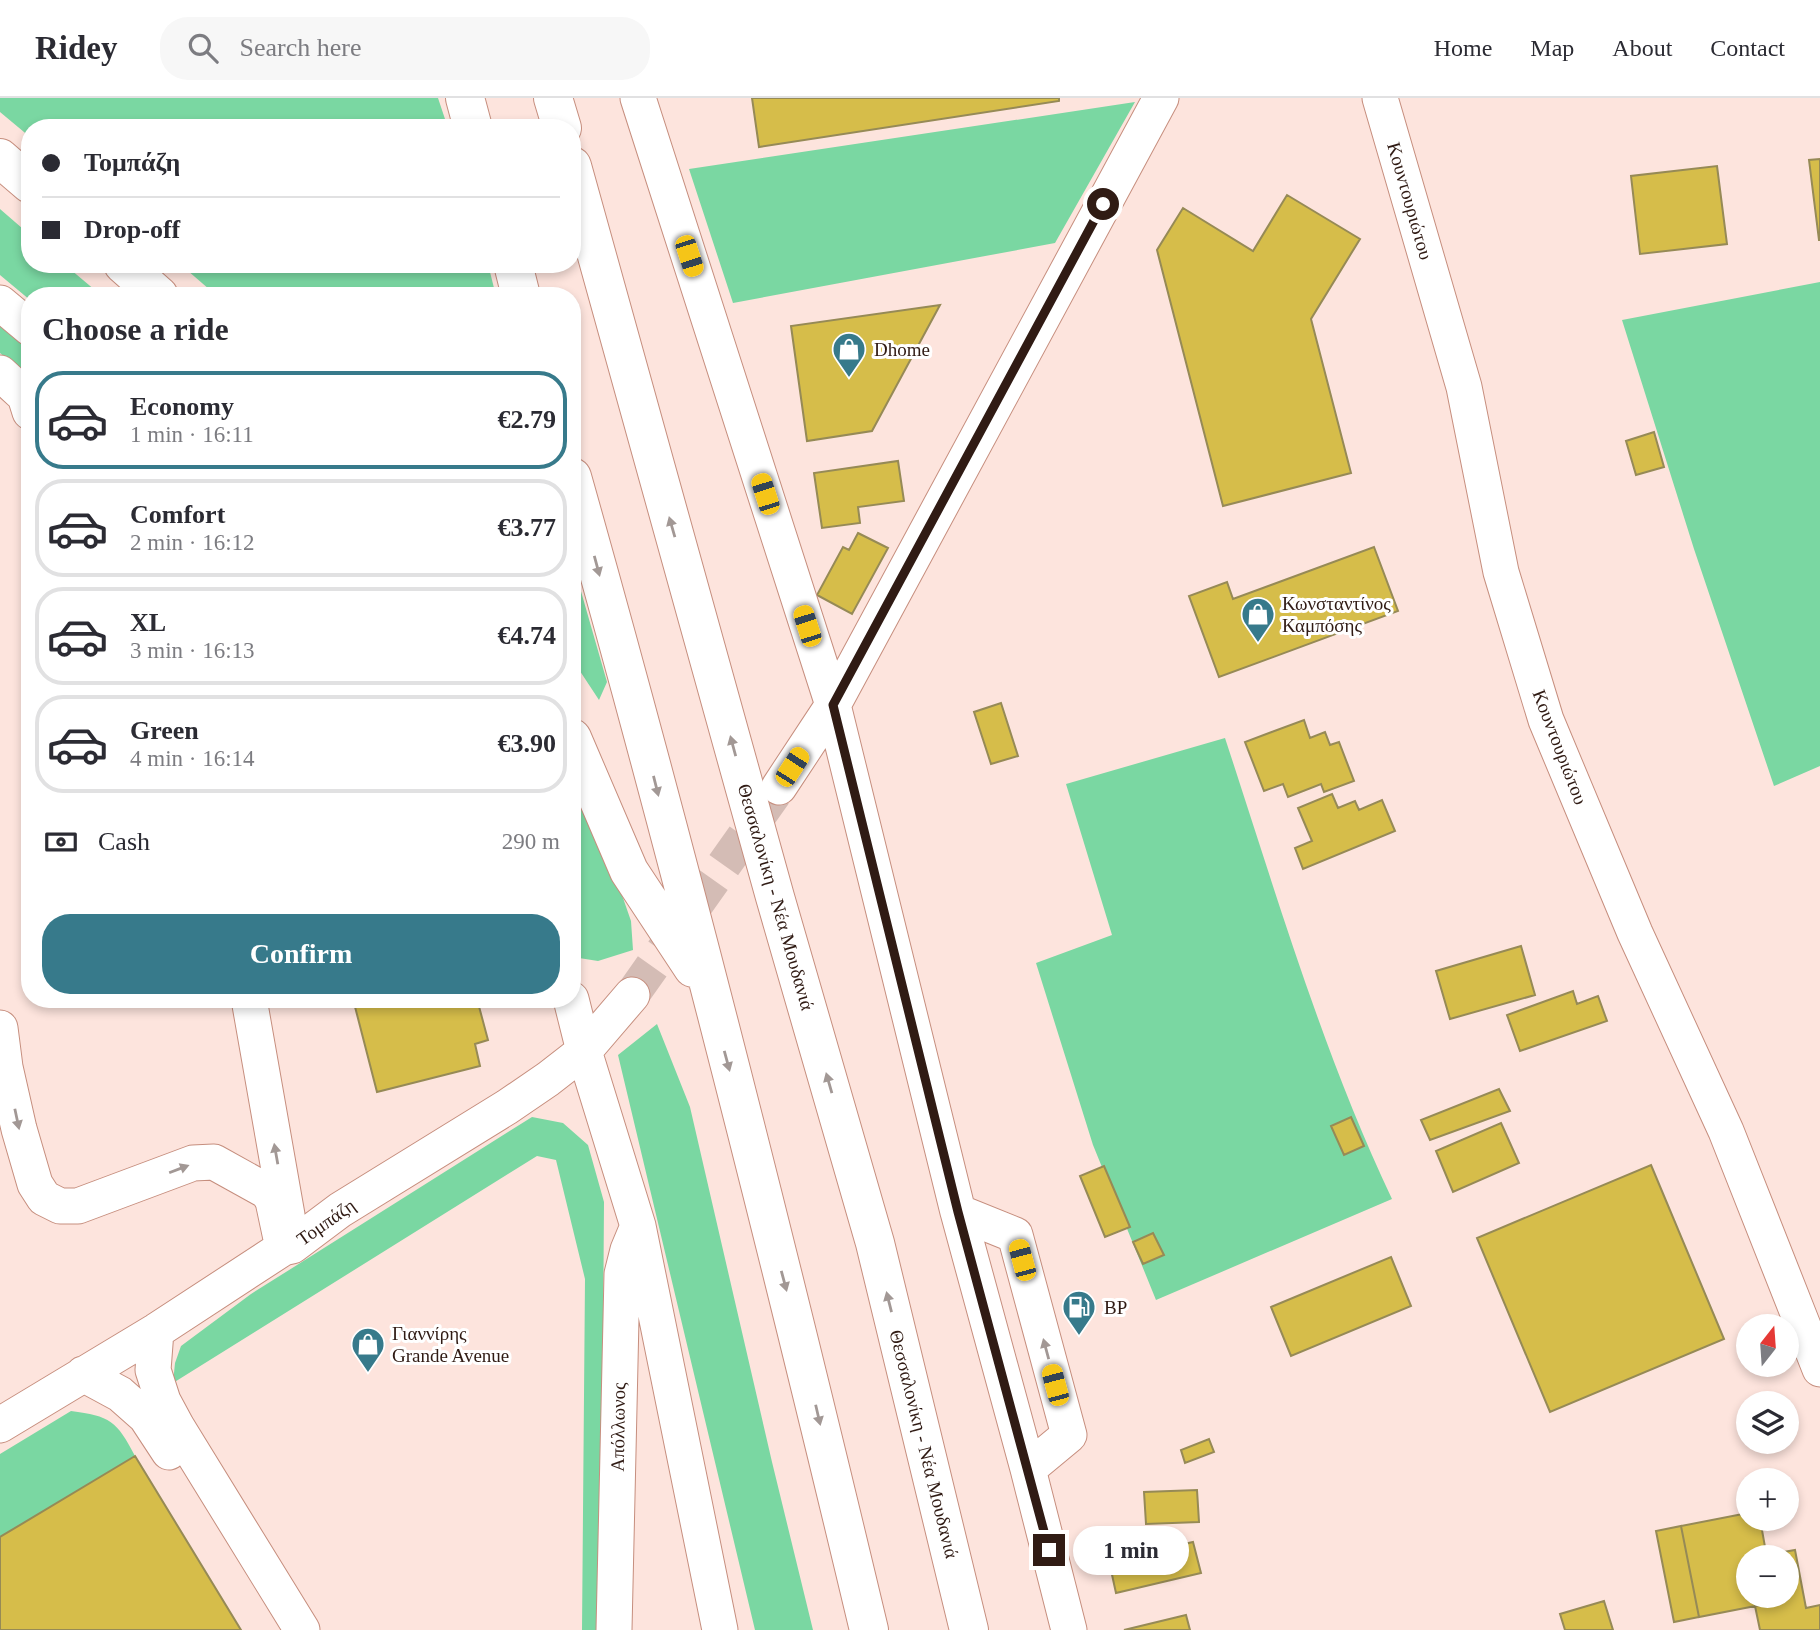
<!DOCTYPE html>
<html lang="en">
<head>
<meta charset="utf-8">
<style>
	:root { --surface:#fff; --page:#f7f7f7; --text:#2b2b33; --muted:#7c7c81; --line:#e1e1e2; --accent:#377a8b }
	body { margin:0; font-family:Georgia,serif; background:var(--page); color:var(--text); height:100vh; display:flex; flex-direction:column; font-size:26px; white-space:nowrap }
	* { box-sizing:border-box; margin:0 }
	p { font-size:23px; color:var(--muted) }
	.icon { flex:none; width:38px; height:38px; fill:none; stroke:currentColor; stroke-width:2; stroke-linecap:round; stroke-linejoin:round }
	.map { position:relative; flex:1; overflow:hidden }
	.side { position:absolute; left:21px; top:189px; width:560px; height:721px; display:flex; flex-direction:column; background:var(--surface); border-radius:28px; box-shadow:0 4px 10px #0003 }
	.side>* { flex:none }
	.hud { position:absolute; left:21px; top:21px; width:560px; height:154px; border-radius:28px; box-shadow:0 4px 10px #0003; display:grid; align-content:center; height:154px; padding:0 21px; background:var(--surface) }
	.needle { width:46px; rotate:17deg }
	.controls { position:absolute; left:1736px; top:1216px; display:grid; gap:14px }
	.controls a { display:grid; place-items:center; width:63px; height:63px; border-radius:50%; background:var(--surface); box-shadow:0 4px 10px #0003; font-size:35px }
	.end { position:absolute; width:32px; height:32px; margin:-16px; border:9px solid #301b14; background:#fff; box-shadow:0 0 0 4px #fff }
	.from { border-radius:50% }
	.bubble { position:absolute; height:49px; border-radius:24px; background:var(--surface); box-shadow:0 4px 10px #0003; font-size:23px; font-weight:700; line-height:49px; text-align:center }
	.car { position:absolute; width:21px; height:42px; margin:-21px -10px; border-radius:9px; box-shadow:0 0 5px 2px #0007; background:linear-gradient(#f5c518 24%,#345 0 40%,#f5c518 0 76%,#345 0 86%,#f5c518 0) }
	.hud b { display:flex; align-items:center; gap:24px; height:66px; font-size:26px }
	.hud b+b { border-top:2px solid var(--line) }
	.hud i { width:18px; height:18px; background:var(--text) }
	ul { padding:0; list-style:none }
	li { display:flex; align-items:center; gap:21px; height:98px; margin:0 14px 10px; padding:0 7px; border:4px solid var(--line); border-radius:28px }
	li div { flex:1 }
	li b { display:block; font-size:26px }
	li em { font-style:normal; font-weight:700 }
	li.active { border-color:var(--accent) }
	li>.icon { width:63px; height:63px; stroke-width:1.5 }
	h2 { padding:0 21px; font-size:32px; line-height:84px }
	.pay { display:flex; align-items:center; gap:18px; height:77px; padding:0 21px; font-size:26px }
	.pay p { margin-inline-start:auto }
	.primary-button { display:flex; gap:14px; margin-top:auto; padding:14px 21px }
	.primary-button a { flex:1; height:80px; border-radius:28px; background:var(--accent); color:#fff; font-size:28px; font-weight:700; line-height:80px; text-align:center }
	header { display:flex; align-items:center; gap:42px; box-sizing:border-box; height:98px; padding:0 35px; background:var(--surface); border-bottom:2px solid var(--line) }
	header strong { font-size:33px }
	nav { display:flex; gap:38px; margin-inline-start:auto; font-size:24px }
	.search { width:490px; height:63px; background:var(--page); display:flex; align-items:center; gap:18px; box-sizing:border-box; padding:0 24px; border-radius:28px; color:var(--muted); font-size:26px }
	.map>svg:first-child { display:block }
</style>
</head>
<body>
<header>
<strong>Ridey</strong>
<div class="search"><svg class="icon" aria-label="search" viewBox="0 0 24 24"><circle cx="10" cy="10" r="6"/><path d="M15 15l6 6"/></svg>Search here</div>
<nav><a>Home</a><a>Map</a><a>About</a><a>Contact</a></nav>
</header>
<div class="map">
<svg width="1820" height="1532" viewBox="0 0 1820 1532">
	<rect width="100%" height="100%" fill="#fde4dd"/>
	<path fill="#7ad7a2" d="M0 0H438L448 30H30V39L0 14Z
		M1135 4 1055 145 733 205 689 71Z
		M0 111 30 137V166H64L102 198H30V202L0 177Z
		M180 166H488L496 198H217Z
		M1820 184V668L1774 688 1694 451 1622 222Z
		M0 224 30 250V281L0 255Z
		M572 462 607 584 599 602 572 561Z
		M1225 640C1276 795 1322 953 1392 1101L1156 1202 1093 1047 1036 865 1112 837 1066 686Z
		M572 684 615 777 631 823 633 852 598 863 579 860 572 835Z
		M657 926 690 1009 772 1364 813 1532H755L618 957Z
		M532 1019 563 1025 588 1047 604 1104 601 1532H582L585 1181 556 1062 537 1058 173 1285 175 1265 181 1248 251 1196Z
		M71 1313C110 1318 117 1323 135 1358L0 1439V1356Z"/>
	<path fill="#d6bd4a" stroke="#968a56" stroke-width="2" d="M752 0H1059V3L759 49Z
		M1820 61V142H1819L1809 62Z
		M1717 68 1727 146 1640 156 1631 78Z
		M1287 97 1360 141 1311 221 1351 375 1223 408 1157 152 1183 110 1253 153Z
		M940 207 872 333 807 343 791 228Z
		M1654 334 1664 369 1636 377 1626 343Z
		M898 363 904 403 858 409 860 425 822 430 814 375Z
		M858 435 888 450 852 516 817 497 843 449 849 452Z
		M1374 449 1398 513 1219 579 1189 498 1227 484 1233 501Z
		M1001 605 1018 658 991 666 974 614Z
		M1304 622 1310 640 1325 634 1330 647 1339 644 1354 683 1324 694 1321 686 1288 699 1283 686 1264 693 1245 644Z
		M1332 696 1338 710 1355 703 1359 712 1382 702 1395 733 1303 771 1295 750 1312 743 1298 710Z
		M1521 848 1535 897 1450 921 1436 873Z
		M1573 893 1577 906 1598 898 1607 923 1520 953 1507 917Z
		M353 901H477L488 942 475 946 480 968 377 994Z
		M1499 991 1510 1013 1430 1042 1421 1022Z
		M1351 1019 1364 1048 1344 1057 1331 1028Z
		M1501 1025 1519 1065 1453 1094 1436 1053Z
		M1651 1067 1724 1241 1550 1314 1477 1140Z
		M1104 1068 1130 1129 1105 1139 1080 1078Z
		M1153 1135 1164 1157 1143 1166 1133 1144Z
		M1391 1159 1411 1208 1291 1258 1271 1209Z
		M1209 1341 1214 1354 1185 1365 1181 1352Z
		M135 1358 241 1532H0V1439Z
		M1197 1392 1199 1424 1146 1426 1144 1394Z
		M1748 1415V1421H1760L1767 1460H1748V1498H1775L1776 1504 1699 1519 1681 1428Z
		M1681 1428 1699 1519 1674 1524 1656 1433Z
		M1193 1444 1201 1475 1116 1495 1109 1463Z
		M1795 1452 1806 1510 1820 1507V1532H1760L1755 1508 1776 1504 1775 1498H1787V1460H1767V1457Z
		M1604 1503 1613 1532H1565L1560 1516Z
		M1186 1517 1190 1532H1124Z"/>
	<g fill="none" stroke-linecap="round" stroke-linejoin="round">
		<path stroke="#d4bcb5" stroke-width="35" stroke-dasharray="35 18" stroke-linecap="butt" d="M632 897 779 689"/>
		<defs>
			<path id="minor" d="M638 0 833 607 958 1114 1028 1371 1069 1532
				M1380 0 1464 289 1501 474 1546 622 1635 835 1726 1033 1820 1271
				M0 205 30 230
				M0 275 25 298 30 314
				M779 689 833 607 1161 0
				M249 901 287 1117
				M571 901 584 953 638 1128 720 1532
				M0 930 5 969 19 1031 35 1086 44 1100 60 1108H78L193 1065 214 1064 268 1094 273 1103 283 1150
				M958 1114 1015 1137 1069 1337 1028 1371
				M156 1233 153 1272 163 1303 177 1329 302 1532
				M83 1276 120 1296 146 1319 169 1354
				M0 1327 156 1233 283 1150 292 1148 340 1112 507 1009 548 981 584 953 632 897
				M614 1532 622 1176 628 1152 638 1128"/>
			<path id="highway" d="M465 0 473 30
				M553 0 562 30
				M0 60 30 86
				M572 68 775 799 875 1145 969 1532
				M123 166 159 198
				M513 166 521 198
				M572 379C680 761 777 1146 869 1532
				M572 640 629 773 693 870"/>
		</defs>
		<use href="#minor" stroke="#c68e7e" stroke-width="37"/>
		<use href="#highway" stroke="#c68e7e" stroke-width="40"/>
		<use href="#minor" stroke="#fff" stroke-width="35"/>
		<use href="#highway" stroke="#fff" stroke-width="38"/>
	</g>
	<defs><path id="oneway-solid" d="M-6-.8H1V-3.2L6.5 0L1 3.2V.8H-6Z" transform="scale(1.75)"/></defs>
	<g fill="#a29895">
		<use href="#oneway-solid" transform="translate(672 429) rotate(-106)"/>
		<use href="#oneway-solid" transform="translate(597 468) rotate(75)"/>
		<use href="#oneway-solid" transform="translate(733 648) rotate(-105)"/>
		<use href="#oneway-solid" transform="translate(656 688) rotate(76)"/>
		<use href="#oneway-solid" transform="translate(727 963) rotate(75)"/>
		<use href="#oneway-solid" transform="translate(829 985) rotate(-106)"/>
		<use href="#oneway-solid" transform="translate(17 1021) rotate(78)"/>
		<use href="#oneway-solid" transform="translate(276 1056) rotate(-100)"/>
		<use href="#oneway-solid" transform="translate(179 1071) rotate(-21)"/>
		<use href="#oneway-solid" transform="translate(784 1183) rotate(75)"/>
		<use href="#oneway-solid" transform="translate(889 1204) rotate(-104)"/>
		<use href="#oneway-solid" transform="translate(1046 1251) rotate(-105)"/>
		<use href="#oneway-solid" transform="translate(818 1317) rotate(77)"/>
	</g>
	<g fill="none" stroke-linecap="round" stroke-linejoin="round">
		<path stroke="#301b14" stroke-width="9" d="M1049 1452 958 1114 833 607 1103 106"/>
	</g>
	<defs>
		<symbol id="shop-pin" viewBox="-11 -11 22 30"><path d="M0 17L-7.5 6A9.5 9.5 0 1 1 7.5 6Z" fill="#377a8b" stroke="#fff"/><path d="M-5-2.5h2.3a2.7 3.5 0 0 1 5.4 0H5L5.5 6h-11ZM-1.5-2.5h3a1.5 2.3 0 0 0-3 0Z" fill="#fff"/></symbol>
		<symbol id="fuel-pin" viewBox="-11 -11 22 30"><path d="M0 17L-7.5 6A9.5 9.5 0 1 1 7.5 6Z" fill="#377a8b" stroke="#fff"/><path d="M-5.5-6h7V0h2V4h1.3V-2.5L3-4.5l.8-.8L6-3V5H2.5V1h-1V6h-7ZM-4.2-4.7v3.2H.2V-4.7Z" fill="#fff"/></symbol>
	</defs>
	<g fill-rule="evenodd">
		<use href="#shop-pin" x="830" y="232" width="38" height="52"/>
		<use href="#shop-pin" x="1239" y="497" width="38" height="52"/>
		<use href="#fuel-pin" x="1060" y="1190" width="38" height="52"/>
		<use href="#shop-pin" x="349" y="1227" width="38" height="52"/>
	</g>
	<g text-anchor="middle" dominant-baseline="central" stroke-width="6" stroke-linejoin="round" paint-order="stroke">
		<g font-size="19" fill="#301b14" stroke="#fff">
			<text transform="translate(1410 103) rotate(74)">Κουντουριώτου</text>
			<text transform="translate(1560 649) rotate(69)">Κουντουριώτου</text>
			<text transform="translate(776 799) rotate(74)">Θεσσαλονίκη - Νέα Μουδανιά</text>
			<text transform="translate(326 1124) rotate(-35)">Τομπάζη</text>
			<text transform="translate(618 1329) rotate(-89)">Απόλλωνος</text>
			<text transform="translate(924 1346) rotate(76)">Θεσσαλονίκη - Νέα Μουδανιά</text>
		</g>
		<g font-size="19" fill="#301b14" stroke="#fff" text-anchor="start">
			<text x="874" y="251">Dhome</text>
			<text x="1282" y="505">Κωνσταντίνος<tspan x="1282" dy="22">Καμπόσης</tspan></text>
			<text x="1104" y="1209">BP</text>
			<text x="392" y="1235">Γιαννίρης<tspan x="392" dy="22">Grande Avenue</tspan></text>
		</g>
	</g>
</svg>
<div class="controls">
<a><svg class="needle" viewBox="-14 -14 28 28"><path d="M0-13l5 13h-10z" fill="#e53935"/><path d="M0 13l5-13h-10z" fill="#7c7c81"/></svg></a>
<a><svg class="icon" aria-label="layers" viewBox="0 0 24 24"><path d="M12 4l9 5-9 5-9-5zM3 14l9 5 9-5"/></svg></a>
<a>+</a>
<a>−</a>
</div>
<i class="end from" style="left:1103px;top:106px"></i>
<i class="end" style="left:1049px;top:1452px"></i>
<div class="bubble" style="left:1073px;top:1428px;width:116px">1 min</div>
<i class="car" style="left:689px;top:158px;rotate:162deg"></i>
<i class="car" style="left:765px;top:396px;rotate:342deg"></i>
<i class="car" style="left:807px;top:528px;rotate:342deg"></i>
<i class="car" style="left:792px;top:669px;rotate:33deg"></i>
<i class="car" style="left:1022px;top:1162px;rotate:345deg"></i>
<i class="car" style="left:1055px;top:1287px;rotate:345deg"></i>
<div class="hud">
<b><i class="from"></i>Τομπάζη</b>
<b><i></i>Drop-off</b>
</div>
<section class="side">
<h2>Choose a ride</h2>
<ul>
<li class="active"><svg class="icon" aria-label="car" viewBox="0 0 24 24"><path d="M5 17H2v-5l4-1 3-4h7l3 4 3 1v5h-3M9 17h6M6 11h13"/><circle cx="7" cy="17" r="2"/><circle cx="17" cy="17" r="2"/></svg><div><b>Economy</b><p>1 min · 16:11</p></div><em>€2.79</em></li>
<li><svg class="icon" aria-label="car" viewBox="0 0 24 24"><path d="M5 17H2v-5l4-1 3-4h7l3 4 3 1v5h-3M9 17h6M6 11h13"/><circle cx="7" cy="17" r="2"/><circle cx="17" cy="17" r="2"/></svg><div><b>Comfort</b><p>2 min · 16:12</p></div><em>€3.77</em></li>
<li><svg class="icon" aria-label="car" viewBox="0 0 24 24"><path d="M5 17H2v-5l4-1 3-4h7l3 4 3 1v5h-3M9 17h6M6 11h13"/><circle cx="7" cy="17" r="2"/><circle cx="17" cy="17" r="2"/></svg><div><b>XL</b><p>3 min · 16:13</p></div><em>€4.74</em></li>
<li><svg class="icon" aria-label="car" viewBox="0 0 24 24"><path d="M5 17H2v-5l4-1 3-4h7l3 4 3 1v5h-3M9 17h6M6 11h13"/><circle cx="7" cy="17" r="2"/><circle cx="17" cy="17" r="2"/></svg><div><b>Green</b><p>4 min · 16:14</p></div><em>€3.90</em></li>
</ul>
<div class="pay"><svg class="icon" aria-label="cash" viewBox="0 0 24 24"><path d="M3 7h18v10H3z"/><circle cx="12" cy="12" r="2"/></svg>Cash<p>290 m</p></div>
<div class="primary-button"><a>Confirm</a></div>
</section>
</div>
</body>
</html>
